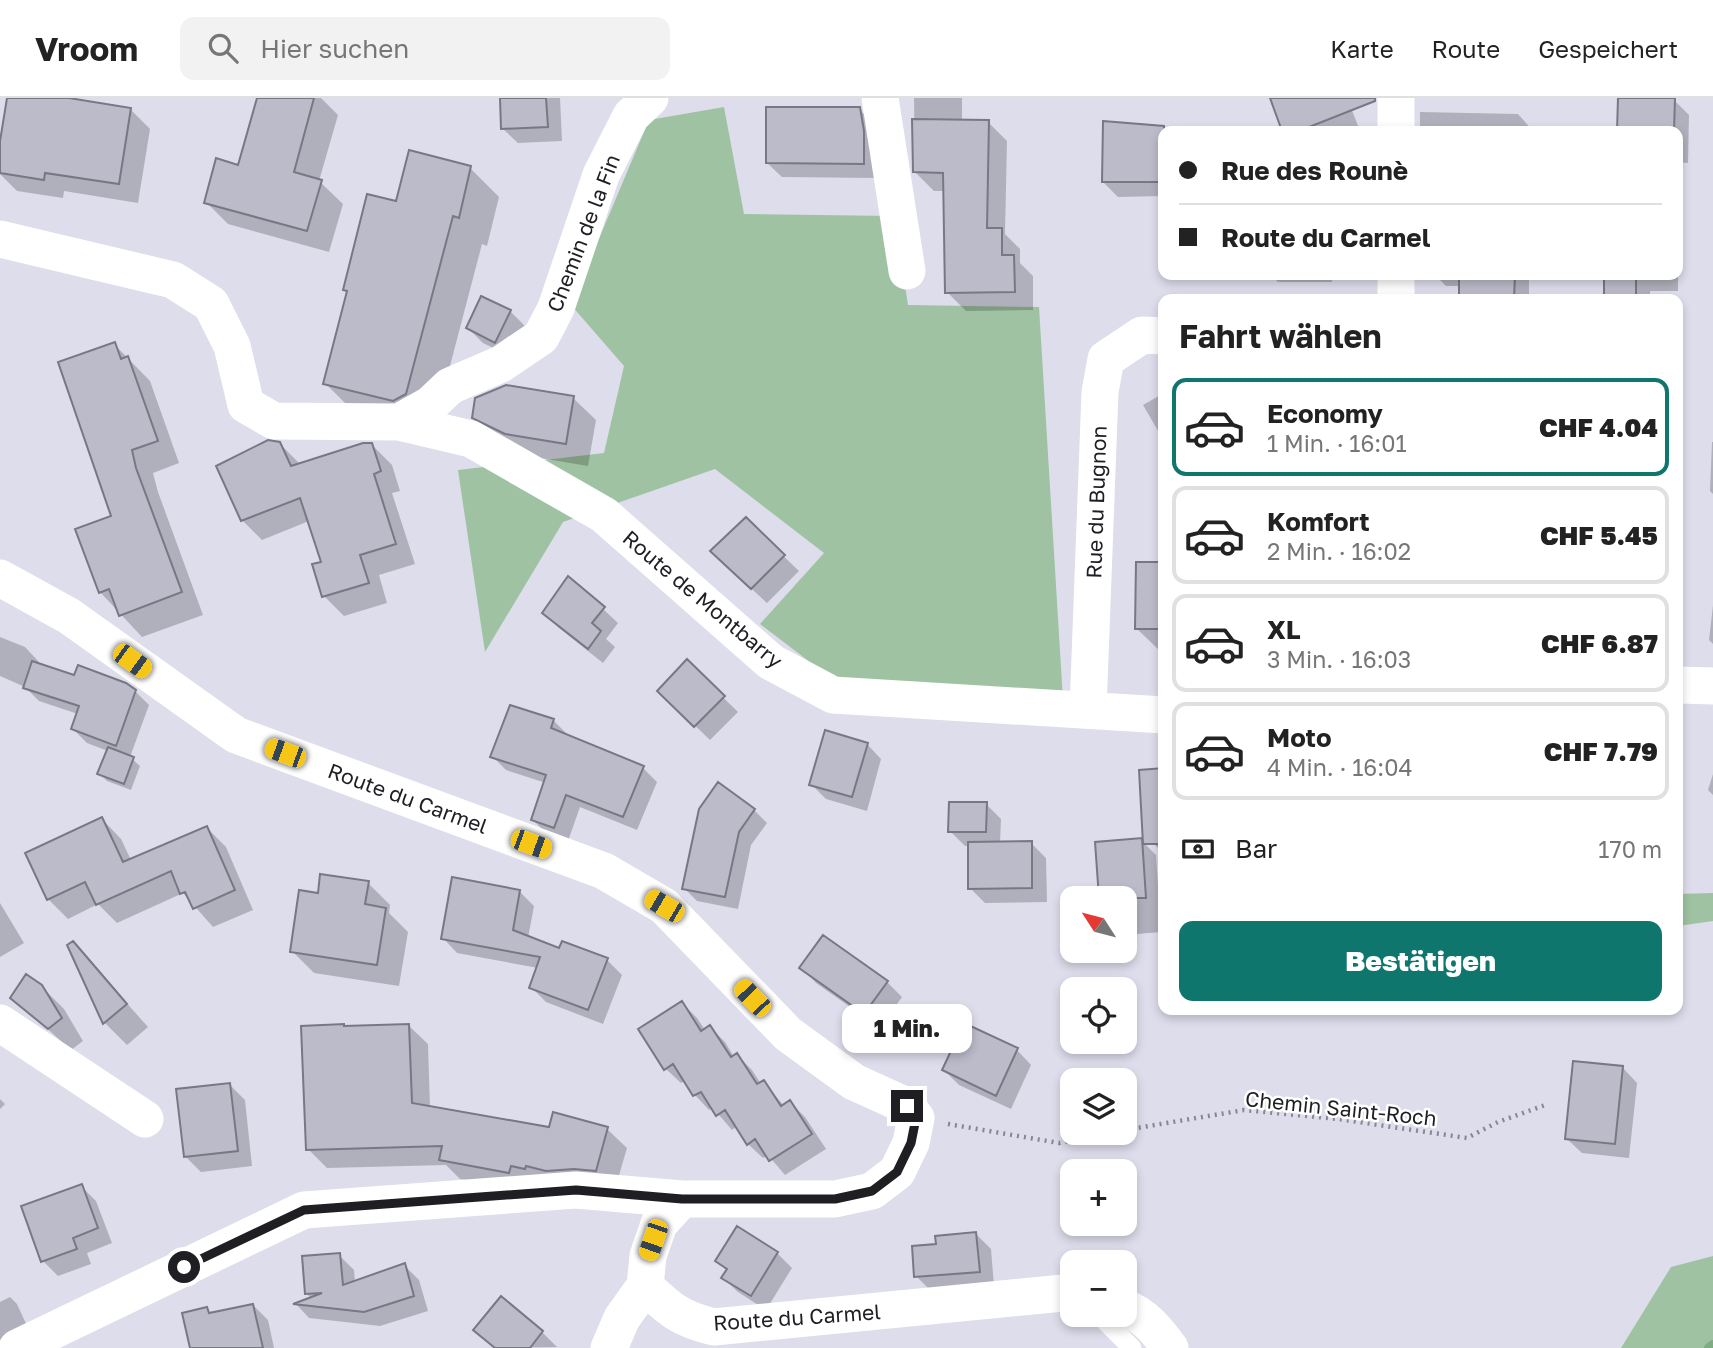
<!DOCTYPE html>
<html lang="de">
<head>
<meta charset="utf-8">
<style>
	:root { --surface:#fff; --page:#f2f2f2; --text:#222; --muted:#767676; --line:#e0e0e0; --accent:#0f766e }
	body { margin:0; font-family:"Golos Text",sans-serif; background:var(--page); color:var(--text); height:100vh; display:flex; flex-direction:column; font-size:26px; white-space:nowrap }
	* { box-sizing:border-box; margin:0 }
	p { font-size:23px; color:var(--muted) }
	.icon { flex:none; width:38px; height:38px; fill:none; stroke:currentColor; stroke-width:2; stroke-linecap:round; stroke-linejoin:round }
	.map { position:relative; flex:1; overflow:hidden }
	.side { position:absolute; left:1158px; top:196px; width:525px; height:721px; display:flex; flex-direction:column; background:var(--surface); border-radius:14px; box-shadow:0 4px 10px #0003 }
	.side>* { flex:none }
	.hud { position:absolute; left:1158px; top:28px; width:525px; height:154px; border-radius:14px; box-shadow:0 4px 10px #0003; display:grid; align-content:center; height:154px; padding:0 21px; background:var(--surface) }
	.needle { width:46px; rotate:306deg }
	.tools { position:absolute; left:1060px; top:788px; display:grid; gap:14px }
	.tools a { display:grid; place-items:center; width:77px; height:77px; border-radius:14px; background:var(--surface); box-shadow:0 4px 10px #0003; font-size:35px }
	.end { position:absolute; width:32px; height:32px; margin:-16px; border:9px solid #1e1e23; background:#fff; box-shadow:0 0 0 4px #fff }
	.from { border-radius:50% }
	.bubble { position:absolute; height:49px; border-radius:14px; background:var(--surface); box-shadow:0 4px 10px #0003; font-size:23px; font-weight:800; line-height:49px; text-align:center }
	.car { position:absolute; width:21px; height:42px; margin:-21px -10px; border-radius:9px; box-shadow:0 0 5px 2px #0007; background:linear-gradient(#f5c518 24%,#345 0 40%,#f5c518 0 76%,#345 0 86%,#f5c518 0) }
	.hud b { display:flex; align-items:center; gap:24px; height:66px; font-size:26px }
	.hud b+b { border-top:2px solid var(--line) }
	.hud i { width:18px; height:18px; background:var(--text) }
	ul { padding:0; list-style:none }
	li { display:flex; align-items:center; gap:21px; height:98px; margin:0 14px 10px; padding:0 7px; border:4px solid var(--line); border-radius:14px }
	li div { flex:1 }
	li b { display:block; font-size:26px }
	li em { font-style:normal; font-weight:800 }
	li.on { border-color:var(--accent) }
	li>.icon { width:63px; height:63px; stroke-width:1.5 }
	h2 { padding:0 21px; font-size:32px; line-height:84px }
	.pay { display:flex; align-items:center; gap:18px; height:77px; padding:0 21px; font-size:26px }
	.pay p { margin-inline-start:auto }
	.button { display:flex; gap:14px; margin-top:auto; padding:14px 21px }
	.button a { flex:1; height:80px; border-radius:14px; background:var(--accent); color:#fff; font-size:28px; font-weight:800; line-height:80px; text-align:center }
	header { display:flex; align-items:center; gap:42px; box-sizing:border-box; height:98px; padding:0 35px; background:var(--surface); border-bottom:2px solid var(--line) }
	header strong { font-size:33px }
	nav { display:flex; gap:38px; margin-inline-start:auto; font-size:24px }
	.search { width:490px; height:63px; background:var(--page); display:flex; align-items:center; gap:18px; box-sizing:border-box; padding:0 24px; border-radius:14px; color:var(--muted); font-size:26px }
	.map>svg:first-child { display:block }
</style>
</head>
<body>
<header>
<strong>Vroom</strong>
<div class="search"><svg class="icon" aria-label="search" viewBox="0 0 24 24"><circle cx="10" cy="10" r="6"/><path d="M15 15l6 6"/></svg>Hier suchen</div>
<nav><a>Karte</a><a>Route</a><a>Gespeichert</a></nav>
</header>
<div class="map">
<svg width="1713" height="1250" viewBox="0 0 1713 1250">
	<rect width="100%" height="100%" fill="#ddddec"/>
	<path fill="#9fc3a2" d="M724 9 744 116 894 118 908 207 1039 209 1063 602 836 584 760 526 824 455 715 371 563 424 485 554 458 372 604 355 624 268 571 207 649 22Z
		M1713 795V823L1678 828V796Z
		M1713 1158V1250H1621L1671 1169Z"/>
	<path fill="#0003" d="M10 0H58L130 11 150 31 138 105 64 93 63 100 17 93 0 76V57Z
		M259 0H321L338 17 319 83 343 106 329 154 228 126 206 104 240 69Z
		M502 0H560L562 43 518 45 503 31Z
		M914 0H962V24H988L1007 43 1005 136 1020 151V165L1033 178V212L966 213 947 194 945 93H934L915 74Z
		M1272 0H1347L1359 30 1350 33H1284Z
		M1674 2 1689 17 1688 65 1678 64V33H1596V28H1619Z
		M859 11 874 26 878 80 782 79 767 65Z
		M1420 14 1518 16 1533 33H1420Z
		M1105 25 1174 31 1176 33H1164V98L1118 99 1103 84Z
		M470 70 499 99 487 148 482 146 435 325 354 314 325 285 348 195 345 192 397 105Z
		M1678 154V193H1650V201H1606V177H1678Z
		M1271 177H1332V184H1278Z
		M1435 177H1529V201H1462L1461 188H1446Z
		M510 213 525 228 510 258 483 245 468 230Z
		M114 246 150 283 179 365 153 375 158 394 203 517 142 539 100 494 114 419Z
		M1164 295V343L1143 307Z
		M573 300 596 322 588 368 528 358 497 342 474 319Z
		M1712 344H1713V396L1710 393Z
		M280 346 301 367 372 347 392 367 400 393 392 395 415 466 379 477 387 505 344 518 324 498 315 468 323 465 309 423 262 442 242 422Z
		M746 422 799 473 767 505 727 468Z
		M1164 466V552H1159L1136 530Z
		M1713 507V546L1709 542Z
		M603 511 618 525 606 541 615 549 603 565 559 530 544 515Z
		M0 539 25 549 39 564 38 567 75 580 135 593 149 607 130 659 140 668 131 692 107 683 100 676 108 653 87 645 73 631 78 616 39 603 25 589 0 578Z
		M687 564 738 614 710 642 659 593Z
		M553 622 567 636 566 638 643 670 657 684 637 732 580 709 568 743 547 736 533 722 546 685 506 672 492 658Z
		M867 646 881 661 867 713 826 701 811 686Z
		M1164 672V756L1144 736Z
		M1713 676V697L1708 692Z
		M719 686 754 712 767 725 751 747 738 811 697 803 684 790Z
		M986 706 1001 721 1000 746 1031 745 1046 760 1047 804 985 805 970 790V748H965L950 733Z
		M102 721 121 741 131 762 207 730 226 749 253 812 213 829 183 795 117 825 98 806 68 821 48 801Z
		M1141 742 1156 757 1161 834 1125 837V800Z
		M368 785 390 807 389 815 408 834 399 888 314 875 292 853 319 797Z
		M519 793 534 808 528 840 560 852 607 862 622 877 603 926 546 904 531 889 538 870 457 855 443 840Z
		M0 805 24 845 0 859Z
		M73 845 148 929 127 947 105 925 69 847Z
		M802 870 887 884 902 899 880 930 816 885Z
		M41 888 64 911 83 943 71 952 13 900Z
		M682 905 697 920 705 932 710 929 725 944 734 959 737 957 752 972 761 986 764 984 784 1008 790 1004 805 1019 826 1051 785 1077 768 1057 763 1060 748 1046 737 1028 732 1032 713 1010 709 1012 695 997 685 983 681 985 666 971Z
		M408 927 428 946 430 1010 550 1031H607L627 1050 615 1091 528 1093 460 1081 446 1067 327 1070 308 1051Z
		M1017 952 1031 967 1011 1011 959 987 944 972Z
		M1623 970 1637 985 1629 1060 1582 1055 1567 1041Z
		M230 987 245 1002 252 1068 201 1074 186 1059Z
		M0 1001 5 1006 0 1011Z
		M81 1088 96 1103 112 1145 87 1155 91 1166 58 1178 43 1163 23 1109Z
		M976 1136 991 1151 994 1188 931 1193 916 1178 938 1148Z
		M777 1155 792 1170 766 1212 738 1194 723 1180 727 1173 717 1163Z
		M339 1157 354 1172 355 1185 404 1167 419 1182 428 1213 380 1228 309 1220 296 1206 312 1201 306 1195Z
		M10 1199 17 1206 28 1230 0 1243V1204Z
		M253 1207 268 1222 274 1250H192L207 1211 212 1217Z
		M476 1232 542 1234 557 1249 494 1250Z"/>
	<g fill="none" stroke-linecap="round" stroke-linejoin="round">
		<path stroke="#7eac83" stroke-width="10" d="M1709 1250 1713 1247"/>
	</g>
	<path fill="#bcbbca" stroke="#787885" stroke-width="2" d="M7 0H69L131 10 119 86 45 75 44 82 0 75V43Z
		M257 0H314L294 74 322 82 307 133 204 105 216 60 238 67Z
		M500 0H546L548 29 501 31Z
		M1270 0H1375V3L1299 33H1282Z
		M1618 0H1675L1674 33H1617Z
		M766 9H860L864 33V66L766 65Z
		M912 21 989 22 987 130H1002V157H1014L1015 194 945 195 943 75 913 74Z
		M1103 23 1164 28V84H1102Z
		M409 52 471 68 459 120 453 118 406 296 393 303 323 286 347 193 343 192 367 96 396 103Z
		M1459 177H1515L1514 201H1459Z
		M1604 177H1636V201H1604Z
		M481 198 511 212 495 245 466 230Z
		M115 244 121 261 128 258 158 343 132 352 136 370 182 494 119 518 109 491 99 495 75 431 111 418 58 264Z
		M506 287 574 298 566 346 505 336 472 320 475 300Z
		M268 342 280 344 291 368 363 345H372L381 373 374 376 396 446 360 457 369 485 322 499 312 466 321 464 300 400 241 423 216 368Z
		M746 419 785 457 751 491 710 453Z
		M1136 464H1164V531H1135Z
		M568 478 605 509 592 525 601 533 588 551 542 515Z
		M687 561 725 598 694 629 657 593Z
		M32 563 74 577 78 567 126 585 136 592 116 648 71 631 79 608 23 590Z
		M510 607 554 621 551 630 644 668 623 719 566 697 554 730 531 722 546 677 490 659Z
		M825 632 868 645 852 699 809 687Z
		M108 649 134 659 124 686 97 676Z
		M1164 670V746H1143L1139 672Z
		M718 684 755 711 739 734 725 799 682 791 699 711Z
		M949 704H987L986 734H948Z
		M102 719 123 764 207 728 235 792 193 811 185 794 180 796 171 773 96 807 85 784 47 802 25 755Z
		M1142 740 1146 800H1099L1095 744Z
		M1032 743V790L968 791V744Z
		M320 776 369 783 365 806 386 810 377 867 290 854 299 792 318 795Z
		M452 779 520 792 513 832 559 850 562 843 608 860 588 912 529 890 540 859 441 841Z
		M823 837 888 883 864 916 799 870Z
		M73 843 127 906 103 926 67 847Z
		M26 876 42 887 62 920 48 931 10 900Z
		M682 903 701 933 710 927 731 959 737 955 757 986 764 982 781 1008 790 1002 812 1036 769 1063 755 1041 747 1047 725 1012 716 1018 701 994 693 998 673 966 664 972 638 931Z
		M964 925 1018 950 996 998 942 972Z
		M344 926V928L409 926 412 1005 549 1029 553 1014 608 1029 596 1073 574 1071 546 1073 526 1068 525 1071 511 1068 509 1075 439 1062 442 1048 306 1052 301 928Z
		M1573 963 1623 968 1615 1046 1565 1041Z
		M230 985 238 1053 184 1059 176 991Z
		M82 1086 98 1130 73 1140 77 1151 41 1164 21 1108Z
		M737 1128 778 1154 751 1198 721 1180 727 1171 715 1163Z
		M976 1134 980 1174 914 1179 912 1148 936 1146 935 1138Z
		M340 1155 343 1187 405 1165 414 1198 364 1214 293 1206 322 1195 305 1196 302 1158Z
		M501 1198 543 1233 530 1250H495L473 1232Z
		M253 1206 263 1250H190L182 1215 207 1209 209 1215Z"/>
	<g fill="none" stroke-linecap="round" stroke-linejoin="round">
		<path stroke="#878791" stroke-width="4.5" stroke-dasharray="2 5" stroke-linecap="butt" d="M948 1026 1059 1045 1113 1034
			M1125 1032 1244 1012 1338 1021 1467 1040 1498 1024 1548 1006"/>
		<path stroke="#fff" stroke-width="19" d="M1105 1216V1223L1132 1250"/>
		<path stroke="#fff" stroke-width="37" d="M880 0 907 173
			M1396 0V33
			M0 141 173 182 211 206 232 248 246 307 274 323 399 324 471 341 604 417 771 564 833 597 1164 617
			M1396 177V201
			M399 324 431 306 450 288 501 266 541 239 556 210 601 77 631 18 650 0
			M0 480 69 518 236 637 604 773 664 808 788 936 854 984 907 1008 916 1020 911 1045 897 1074 872 1093 835 1101H682L659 1126 648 1158 645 1188C669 1211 680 1221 714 1229L1073 1194
			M1678 587 1713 588
			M1088 612 1100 294 1106 261 1142 237 1164 238
			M0 925 145 1021
			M1125 1210C1145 1217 1158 1234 1170 1250
			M17 1250 304 1112 576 1092 682 1101
			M609 1250 622 1220 645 1188"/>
	</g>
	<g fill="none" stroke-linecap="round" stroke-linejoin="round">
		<path stroke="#1e1e23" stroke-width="9" d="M184 1169 304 1112 576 1092 682 1101H835L872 1093 897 1074 911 1045 916 1020 907 1008"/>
	</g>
	<g text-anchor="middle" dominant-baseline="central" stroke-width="5" stroke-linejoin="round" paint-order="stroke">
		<g font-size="21" fill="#1e1e23" stroke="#fff">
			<text transform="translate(583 135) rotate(-69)">Chemin de la Fin</text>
			<text transform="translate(1096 404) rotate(-88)">Rue du Bugnon</text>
			<text transform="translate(703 501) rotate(40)">Route de Montbarry</text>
			<text transform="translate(408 700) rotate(20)">Route du Carmel</text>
			<text transform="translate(1341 1010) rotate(6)">Chemin Saint-Roch</text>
			<text transform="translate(797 1219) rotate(-4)">Route du Carmel</text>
		</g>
	</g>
</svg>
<div class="tools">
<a><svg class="needle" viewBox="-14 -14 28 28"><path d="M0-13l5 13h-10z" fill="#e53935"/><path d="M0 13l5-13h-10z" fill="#767676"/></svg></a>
<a><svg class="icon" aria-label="locate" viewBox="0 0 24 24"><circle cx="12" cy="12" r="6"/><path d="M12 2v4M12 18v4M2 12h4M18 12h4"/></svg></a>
<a><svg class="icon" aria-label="layers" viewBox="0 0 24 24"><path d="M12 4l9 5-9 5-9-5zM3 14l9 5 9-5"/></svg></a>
<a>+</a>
<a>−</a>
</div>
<i class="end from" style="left:184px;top:1169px"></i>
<i class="end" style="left:907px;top:1008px"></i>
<div class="bubble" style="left:842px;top:906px;width:130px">1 Min.</div>
<i class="car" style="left:132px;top:563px;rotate:126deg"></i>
<i class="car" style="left:285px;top:655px;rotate:290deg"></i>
<i class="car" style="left:531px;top:746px;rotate:110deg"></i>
<i class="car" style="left:664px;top:808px;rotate:300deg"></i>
<i class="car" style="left:752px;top:900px;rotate:316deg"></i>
<i class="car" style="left:653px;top:1142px;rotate:199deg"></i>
<div class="hud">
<b><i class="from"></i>Rue des Rounè</b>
<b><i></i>Route du Carmel</b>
</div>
<section class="side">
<h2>Fahrt wählen</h2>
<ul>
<li class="on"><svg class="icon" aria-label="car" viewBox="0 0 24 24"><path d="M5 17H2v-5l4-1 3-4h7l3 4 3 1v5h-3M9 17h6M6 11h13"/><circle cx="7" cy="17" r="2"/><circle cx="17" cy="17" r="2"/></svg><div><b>Economy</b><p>1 Min. · 16:01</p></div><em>CHF 4.04</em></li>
<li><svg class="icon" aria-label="car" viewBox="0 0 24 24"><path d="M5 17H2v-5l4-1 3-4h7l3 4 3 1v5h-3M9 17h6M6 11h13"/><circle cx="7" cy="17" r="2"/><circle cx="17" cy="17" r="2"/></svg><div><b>Komfort</b><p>2 Min. · 16:02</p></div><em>CHF 5.45</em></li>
<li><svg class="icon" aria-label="car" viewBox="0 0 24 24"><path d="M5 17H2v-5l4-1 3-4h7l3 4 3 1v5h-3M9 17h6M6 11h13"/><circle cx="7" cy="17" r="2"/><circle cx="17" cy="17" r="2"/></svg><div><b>XL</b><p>3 Min. · 16:03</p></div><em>CHF 6.87</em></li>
<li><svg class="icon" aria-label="car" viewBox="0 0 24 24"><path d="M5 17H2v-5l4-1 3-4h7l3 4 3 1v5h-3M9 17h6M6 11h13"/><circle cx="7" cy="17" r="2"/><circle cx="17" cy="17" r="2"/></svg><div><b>Moto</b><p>4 Min. · 16:04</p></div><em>CHF 7.79</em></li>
</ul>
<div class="pay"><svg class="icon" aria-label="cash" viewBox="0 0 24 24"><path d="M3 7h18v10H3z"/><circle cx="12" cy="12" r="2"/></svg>Bar<p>170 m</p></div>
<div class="button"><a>Bestätigen</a></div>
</section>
</div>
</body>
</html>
